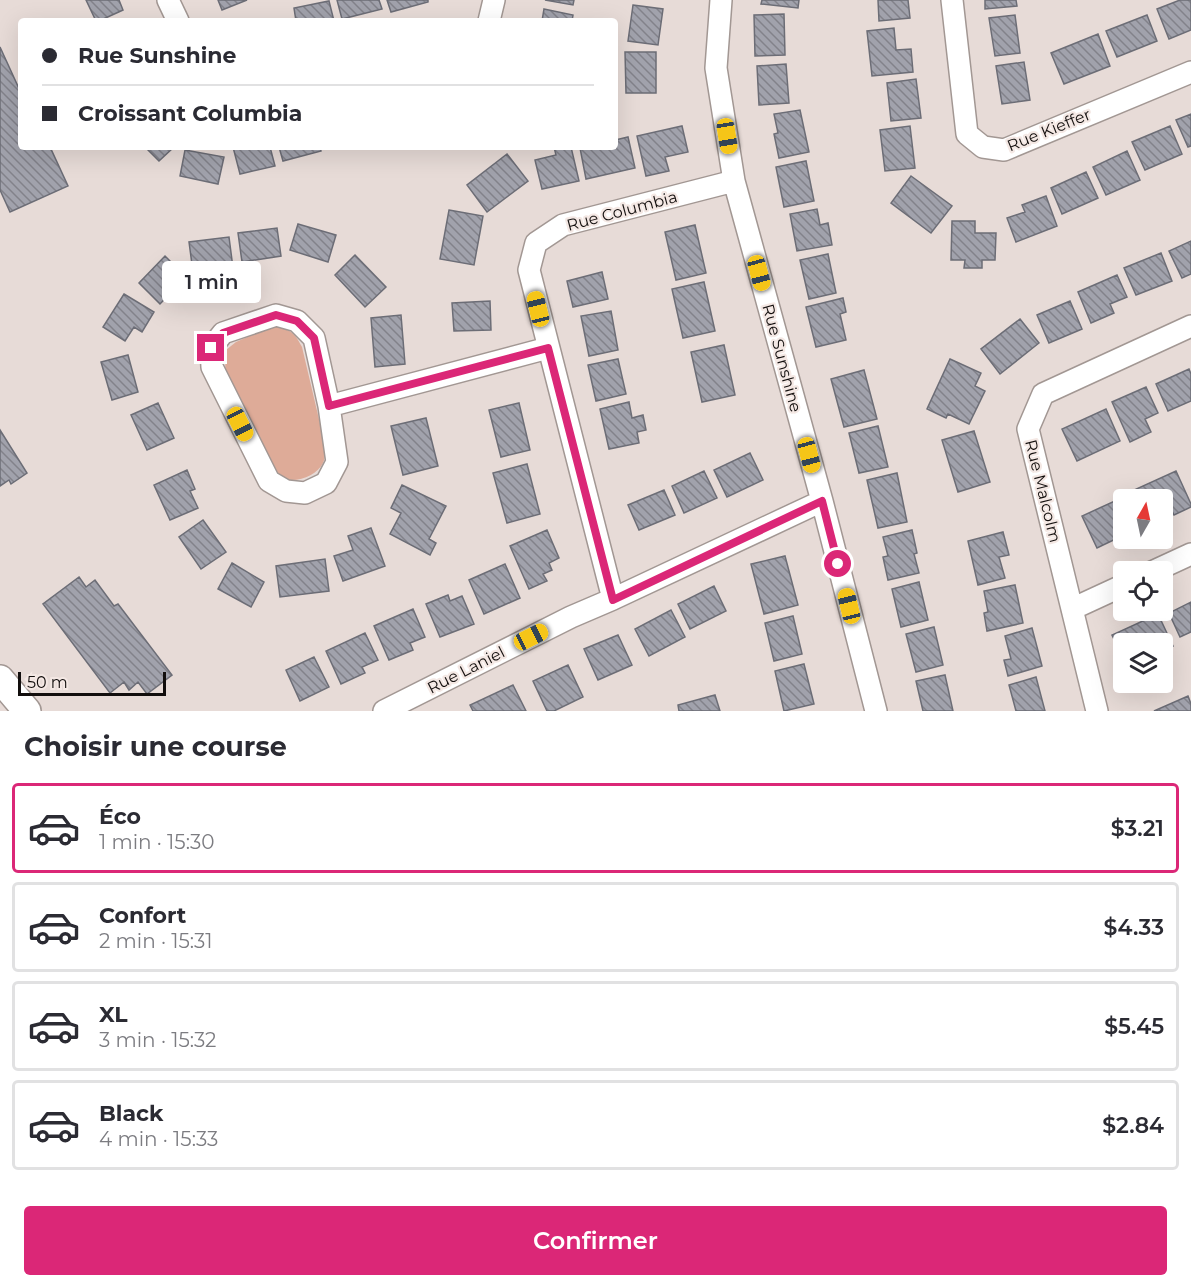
<!DOCTYPE html>
<html lang="fr">
<head>
<meta charset="utf-8">
<style>
	:root { --surface:#fff; --page:#f7f7f7; --text:#2b2b33; --muted:#7c7c81; --line:#e1e1e2; --accent:#db2777 }
	body { margin:0; font-family:Montserrat,sans-serif; background:var(--page); color:var(--text); height:100vh; display:flex; flex-direction:column; font-size:22px; white-space:nowrap }
	* { box-sizing:border-box; margin:0 }
	p { font-size:20px; color:var(--muted) }
	.icon { flex:none; width:33px; height:33px; fill:none; stroke:currentColor; stroke-width:2; stroke-linecap:round; stroke-linejoin:round }
	.map { position:relative; height:711px; overflow:hidden }
	.side { display:flex; flex-direction:column; background:var(--surface); flex:1 }
	.side>* { flex:none }
	.hud { position:absolute; left:18px; top:18px; width:600px; height:132px; border-radius:6px; box-shadow:0 6px 24px #0002; display:grid; align-content:center; height:132px; padding:0 24px; background:var(--surface) }
	.needle { width:39px; rotate:9deg }
	.fabs { position:absolute; left:1113px; top:489px; display:grid; gap:12px }
	.fabs a { display:grid; place-items:center; width:60px; height:60px; border-radius:6px; background:var(--surface); box-shadow:0 6px 24px #0002; font-size:30px }
	.scale { position:absolute; left:18px; bottom:15px; width:148px; box-sizing:border-box; padding-left:6px; border:3px solid #120e0d; border-top:0; font-size:16px; line-height:21px; white-space:nowrap; color:#120e0d; -webkit-text-stroke:4px #f4e8e4; paint-order:stroke }
	.end { position:absolute; width:27px; height:27px; margin:-14px; border:8px solid #db2777; background:#fff; box-shadow:0 0 0 3px #fff }
	.from { border-radius:50% }
	.bubble { position:absolute; height:42px; border-radius:6px; background:var(--surface); box-shadow:0 6px 24px #0002; font-size:20px; font-weight:600; line-height:42px; text-align:center }
	.car { position:absolute; width:18px; height:36px; margin:-18px -9px; border-radius:8px; box-shadow:0 0 4px 2px #0007; background:linear-gradient(#f5c518 24%,#345 0 40%,#f5c518 0 76%,#345 0 86%,#f5c518 0) }
	.hud b { display:flex; align-items:center; gap:21px; height:57px; font-size:22px }
	.hud b+b { border-top:2px solid var(--line) }
	.hud i { width:15px; height:15px; background:var(--text) }
	ul { padding:0; list-style:none }
	li { display:flex; align-items:center; gap:18px; height:90px; margin:0 12px 9px; padding:0 12px; border:3px solid var(--line); border-radius:6px }
	li div { flex:1 }
	li b { display:block; font-size:22px }
	li em { font-style:normal; font-weight:600 }
	li.active { border-color:var(--accent) }
	li>.icon { width:54px; height:54px; stroke-width:1.5 }
	h2 { padding:0 24px; font-size:27px; line-height:72px }
	.action { display:flex; gap:12px; margin-top:auto; padding:12px 24px }
	.action a { flex:1; height:69px; border-radius:6px; background:var(--accent); color:#fff; font-size:24px; font-weight:600; line-height:69px; text-align:center }
	.map>svg:first-child { display:block }
</style>
</head>
<body>
<div class="map">
<svg width="1191" height="711" viewBox="0 0 1191 711">
	<defs>
		<pattern id="building-back-hatch" width="6" height="6" patternUnits="userSpaceOnUse" patternTransform="scale(1.5)"><rect width="6" height="6" fill="#a1a2ac"/><path d="M-1 5l2 2M0 0l6 6M5-1l2 2" fill="none" stroke="#82828a"/></pattern>
	</defs>
	<rect width="100%" height="100%" fill="#e7dbd7"/>
	<path fill="#deab98" d="M273 326C290 330 294 331 302 347L326 449C325 453 325 459 323 463 317 476 295 484 282 478 278 476 274 472 271 469L225 372 226 350 236 342Z"/>
	<path fill="url(#building-back-hatch)" stroke="#6c6d76" stroke-width="1.5" d="M86 0H119L123 10 99 21H96Z
		M218 0H247L222 10Z
		M337 0H379L382 9 342 19Z
		M387 0H428V2L391 12Z
		M545 0H574L573 5Z
		M762 0H799L798 8 761 4Z
		M878 0H908L910 18 879 21Z
		M985 0H1016L1017 6 985 9Z
		M1180 0H1191V30L1169 39 1157 9Z
		M329 1 334 21H296L294 8Z
		M633 5 663 9 658 45 628 41Z
		M544 9 573 15 572 21H542Z
		M784 14 785 55 755 56 754 15Z
		M1015 15 1020 53 995 56 989 18Z
		M1147 15 1157 41 1117 57 1106 31Z
		M894 28 896 50 911 49 913 72 872 76 867 31Z
		M1098 34 1110 66 1064 84 1051 53Z
		M0 47 21 93V147H46V148L50 147 68 186 10 212 0 190Z
		M625 52H656V93H626Z
		M1024 62 1030 100 1002 104 996 66Z
		M786 64 789 103 759 105 757 66Z
		M916 79 921 118 891 121 887 83Z
		M800 110 809 152 779 158 774 134 778 133 774 114Z
		M1191 114V146L1188 147 1176 120Z
		M682 126 688 152 665 157 669 171 646 176 637 136Z
		M910 126 915 168 885 171 880 130Z
		M1170 126 1182 154 1145 170 1132 142Z
		M628 137 635 168 586 179 580 148 615 147V140Z
		M145 147H174L159 161Z
		M233 147H270L275 166 240 174Z
		M279 147H320L321 151 283 161Z
		M554 147H571L579 181 542 189 535 160 556 155Z
		M185 150 224 157 218 184 180 176Z
		M1127 151 1140 180 1106 195 1093 167Z
		M507 154 528 181 487 212 467 185Z
		M806 161 814 201 784 207 776 167Z
		M1086 172 1098 198 1062 214 1051 188Z
		M911 176 952 206 931 233 891 203Z
		M1046 196 1057 226 1016 242 1007 218 1025 212 1022 205Z
		M817 209 820 225 828 223 832 245 797 251 790 214Z
		M449 210 483 216 474 265 440 259Z
		M952 221H975V233H996L995 260H982V268H964L965 260H951Z
		M298 224 336 235 328 262 290 250Z
		M695 225 706 273 676 280 665 232Z
		M277 228 281 256 242 262 238 233Z
		M229 237 233 268 193 272 189 242Z
		M1191 241V274L1182 278 1169 251Z
		M1161 253 1172 281 1136 295 1124 268Z
		M828 254 836 293 809 299 800 260Z
		M355 255 386 287 365 307 335 275Z
		M165 256 186 277 160 304 139 283Z
		M602 272 608 299 573 307 567 281Z
		M1117 275 1127 297 1110 304 1114 313 1091 323 1078 292Z
		M704 282 715 331 683 338 672 289Z
		M124 294 154 312 142 332 134 327 125 341 103 327Z
		M843 298 846 312 840 314 846 340 816 347 806 307Z
		M490 301 491 330 454 331 452 303Z
		M1070 301 1082 329 1049 343 1037 315Z
		M611 311 618 350 589 356 581 316Z
		M401 315 405 364 375 367 371 318Z
		M1020 319 1039 343 1000 374 981 349Z
		M724 345 735 395 702 402 691 352Z
		M128 355 138 392 112 400 101 362Z
		M618 359 626 394 596 401 588 365Z
		M950 359 981 373 975 386 985 391 969 424 948 414 946 418 927 409Z
		M1189 369 1191 374V401L1168 411 1156 384Z
		M864 370 877 419 844 427 831 379Z
		M1146 387 1158 413 1145 419 1151 432 1130 442 1112 402Z
		M629 402 632 418 643 415 646 430 637 432 639 443 609 449 600 409Z
		M158 403 174 438 147 450 131 415Z
		M519 403 530 450 501 457 489 410Z
		M1106 409 1120 441 1077 461 1062 429Z
		M426 418 438 466 403 475 391 426Z
		M878 426 888 467 859 473 849 433Z
		M0 430 27 473 11 484 9 480 0 486Z
		M974 431 990 482 958 492 942 440Z
		M750 453 763 480 727 497 714 470Z
		M527 464 540 514 507 523 493 473Z
		M187 470 195 489 190 491 198 508 170 520 154 485Z
		M704 471 717 498 684 513 672 486Z
		M1176 471 1191 504V507L1174 515 1169 505 1162 508V500H1139L1134 490Z
		M897 473 907 522 878 528 867 480Z
		M402 485 446 506 429 539 436 543 430 555 390 534 401 513 391 508Z
		M664 490 675 515 639 530 628 505Z
		M1128 495 1130 500H1124V535L1097 548 1082 516Z
		M203 520 226 552 201 569 179 537Z
		M371 528 385 566 343 581 334 556 353 550 348 536Z
		M547 530 559 558 549 563 552 570 543 574 547 581 529 589 510 546Z
		M912 530 917 553 914 554 919 573 888 580 883 557 888 556 883 537Z
		M1003 532 1009 555 999 557 1005 578 978 585 968 541Z
		M785 556 798 605 764 614 751 564Z
		M325 559 329 591 280 597 276 566Z
		M232 563 264 582 251 607 218 589Z
		M505 564 520 598 484 614 469 580Z
		M79 577 86 587 95 580 114 606 118 604 172 675 147 694 138 682 129 690 124 682 110 693 43 604Z
		M919 582 928 620 901 627 892 589Z
		M1015 585 1023 623 987 631 984 613 988 612 984 591Z
		M714 586 726 611 690 629 678 604Z
		M448 595 450 601 462 596 474 624 440 637 426 604Z
		M1191 602V632L1180 637 1169 613Z
		M413 609 425 637 410 643 413 650 389 660 374 626Z
		M671 610 685 637 649 656 635 629Z
		M1158 614 1173 646 1162 650V644H1124V660L1112 635Z
		M793 616 802 654 774 661 765 623Z
		M934 627 943 665 916 672 906 634Z
		M1032 628 1042 666 1008 676 1004 660 1011 659 1005 636Z
		M365 633 378 660 362 667 365 673 341 684 326 651Z
		M618 635 632 665 598 680 584 649Z
		M314 657 329 687 300 701 286 670Z
		M804 664 814 704 784 711 775 671Z
		M568 665 583 697 554 711H547L533 681Z
		M945 675 953 711H923L916 681Z
		M1036 677 1045 711H1016L1009 685Z
		M513 685 526 711H473L470 705Z
		M715 695 720 711H679L678 705Z
		M1188 696 1191 704V711H1154Z"/>
	<g fill="none" stroke-linecap="round" stroke-linejoin="round">
		<defs>
			<path id="minor" d="M168 0 178 21
				M721 0 716 68 734 181 822 501 876 711
				M952 0 967 134 983 147 1004 150 1191 72
				M489 21 494 0
				M276 315 297 321 314 338 329 406 337 462 326 483 305 493 286 491 269 481 212 367 211 348 223 333Z
				M329 406 548 348
				M1152 572 1191 554
				M613 599 529 270 536 243 563 225 734 181
				M1072 609 1124 585
				M384 711 571 617 613 599 822 501
				M1097 711 1028 429 1043 394 1191 326"/>
			<path id="major" d="M0 679 27 711"/>
		</defs>
		<use href="#minor" stroke="#a29793" stroke-width="24"/>
		<use href="#major" stroke="#a29793" stroke-width="30"/>
		<use href="#minor" stroke="#fff" stroke-width="21"/>
		<use href="#major" stroke="#fff" stroke-width="27"/>
	</g>
	<g fill="none" stroke-linecap="round" stroke-linejoin="round">
		<path stroke="#db2777" stroke-width="8" d="M211 348 223 333 276 315 297 321 314 338 329 406 548 348 613 600 822 501 838 564"/>
	</g>
	<g text-anchor="middle" dominant-baseline="central" stroke-width="4.5" stroke-linejoin="round" paint-order="stroke">
		<g font-size="16" fill="#120e0d" stroke="#f4e8e4">
			<text transform="translate(1049 130) rotate(-22)">Rue Kieffer</text>
			<text transform="translate(622 211) rotate(-15)">Rue Columbia</text>
			<text transform="translate(782 358) rotate(75)">Rue Sunshine</text>
			<text transform="translate(1043 491) rotate(76)">Rue Malcolm</text>
			<text transform="translate(466 670) rotate(-27)">Rue Laniel</text>
		</g>
	</g>
</svg>
<div class="fabs">
<a><svg class="needle" viewBox="-14 -14 28 28"><path d="M0-13l5 13h-10z" fill="#e53935"/><path d="M0 13l5-13h-10z" fill="#7c7c81"/></svg></a>
<a><svg class="icon" aria-label="locate" viewBox="0 0 24 24"><circle cx="12" cy="12" r="6"/><path d="M12 2v4M12 18v4M2 12h4M18 12h4"/></svg></a>
<a><svg class="icon" aria-label="layers" viewBox="0 0 24 24"><path d="M12 4l9 5-9 5-9-5zM3 14l9 5 9-5"/></svg></a>
</div>
<div class="scale">50 m</div>
<i class="end from" style="left:838px;top:564px"></i>
<i class="end" style="left:211px;top:348px"></i>
<div class="bubble" style="left:162px;top:261px;width:99px">1 min</div>
<i class="car" style="left:727px;top:136px;rotate:171deg"></i>
<i class="car" style="left:759px;top:273px;rotate:165deg"></i>
<i class="car" style="left:538px;top:309px;rotate:346deg"></i>
<i class="car" style="left:240px;top:424px;rotate:153deg"></i>
<i class="car" style="left:809px;top:455px;rotate:165deg"></i>
<i class="car" style="left:849px;top:606px;rotate:346deg"></i>
<i class="car" style="left:531px;top:637px;rotate:63deg"></i>
<div class="hud">
<b><i class="from"></i>Rue Sunshine</b>
<b><i></i>Croissant Columbia</b>
</div>
</div>
<section class="side">
<h2>Choisir une course</h2>
<ul>
<li class="active"><svg class="icon" aria-label="car" viewBox="0 0 24 24"><path d="M5 17H2v-5l4-1 3-4h7l3 4 3 1v5h-3M9 17h6M6 11h13"/><circle cx="7" cy="17" r="2"/><circle cx="17" cy="17" r="2"/></svg><div><b>Éco</b><p>1 min · 15:30</p></div><em>$3.21</em></li>
<li><svg class="icon" aria-label="car" viewBox="0 0 24 24"><path d="M5 17H2v-5l4-1 3-4h7l3 4 3 1v5h-3M9 17h6M6 11h13"/><circle cx="7" cy="17" r="2"/><circle cx="17" cy="17" r="2"/></svg><div><b>Confort</b><p>2 min · 15:31</p></div><em>$4.33</em></li>
<li><svg class="icon" aria-label="car" viewBox="0 0 24 24"><path d="M5 17H2v-5l4-1 3-4h7l3 4 3 1v5h-3M9 17h6M6 11h13"/><circle cx="7" cy="17" r="2"/><circle cx="17" cy="17" r="2"/></svg><div><b>XL</b><p>3 min · 15:32</p></div><em>$5.45</em></li>
<li><svg class="icon" aria-label="car" viewBox="0 0 24 24"><path d="M5 17H2v-5l4-1 3-4h7l3 4 3 1v5h-3M9 17h6M6 11h13"/><circle cx="7" cy="17" r="2"/><circle cx="17" cy="17" r="2"/></svg><div><b>Black</b><p>4 min · 15:33</p></div><em>$2.84</em></li>
</ul>
<div class="action"><a>Confirmer</a></div>
</section>
</body>
</html>
